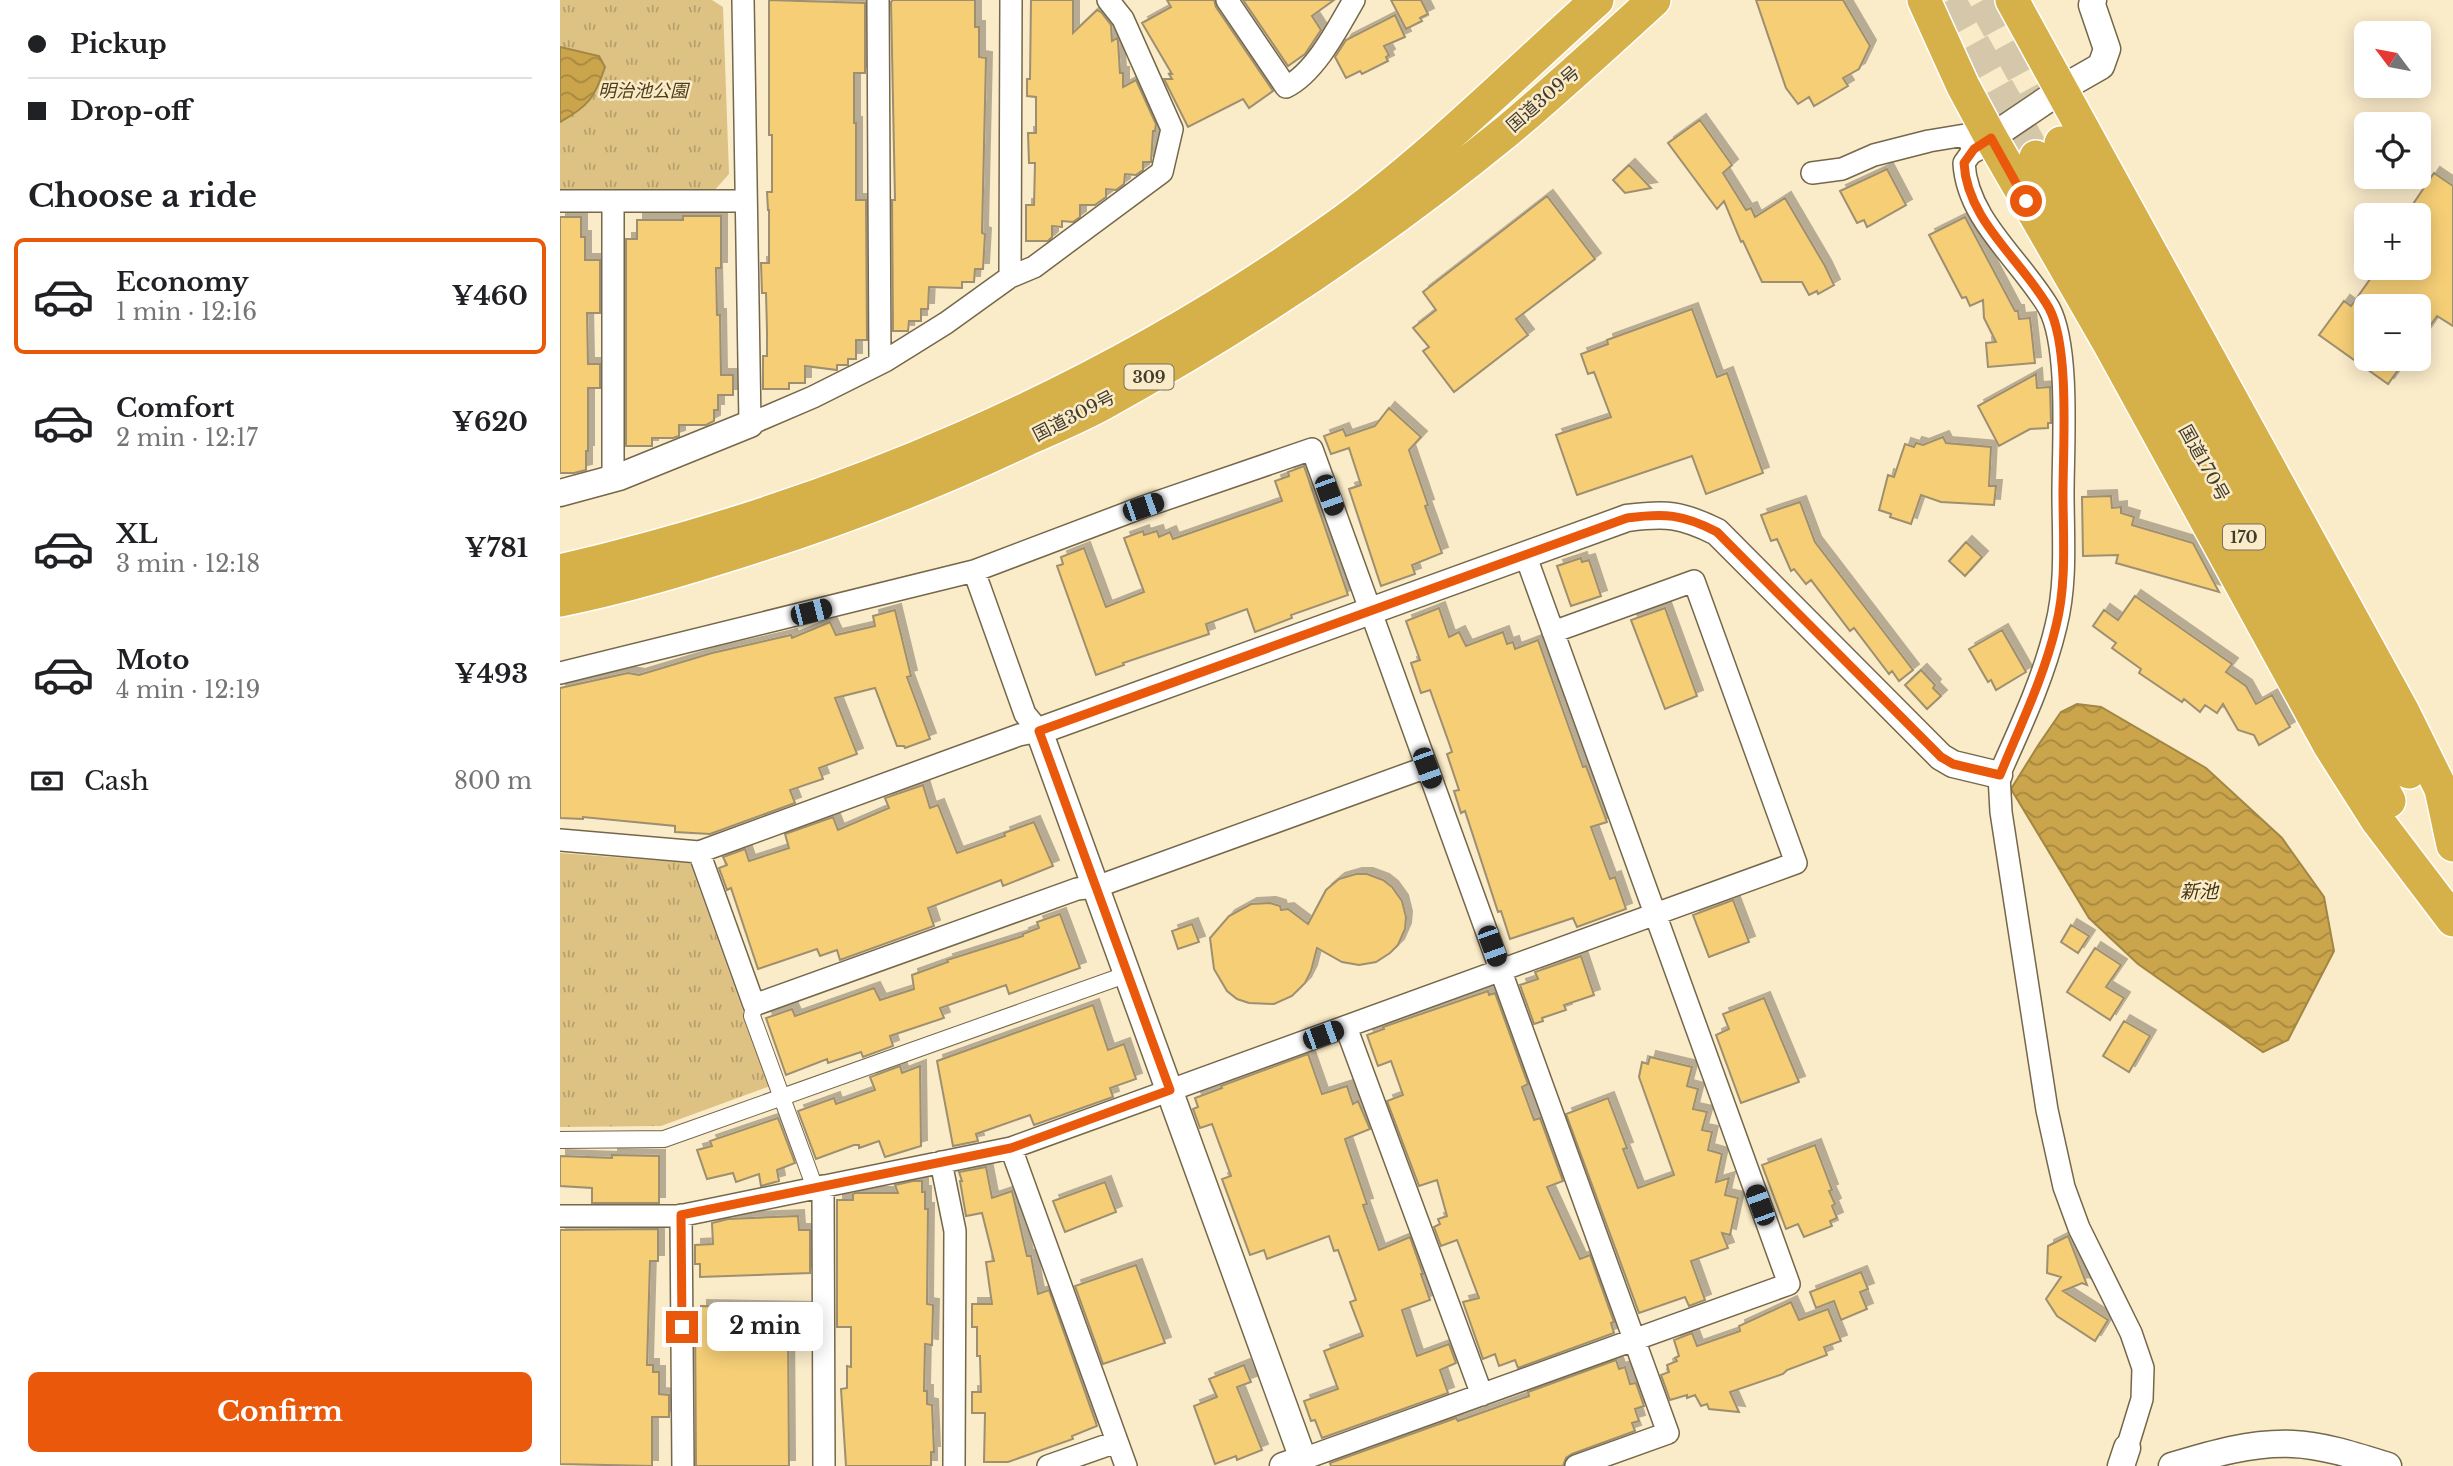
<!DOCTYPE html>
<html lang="en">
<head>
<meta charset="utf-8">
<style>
	:root { --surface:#fff; --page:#f6f6f6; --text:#202124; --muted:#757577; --line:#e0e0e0; --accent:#ea580c }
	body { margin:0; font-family:"Libre Baskerville","Noto Sans JP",serif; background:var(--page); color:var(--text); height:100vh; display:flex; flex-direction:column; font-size:26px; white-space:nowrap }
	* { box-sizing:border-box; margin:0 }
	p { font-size:23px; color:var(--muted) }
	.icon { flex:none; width:38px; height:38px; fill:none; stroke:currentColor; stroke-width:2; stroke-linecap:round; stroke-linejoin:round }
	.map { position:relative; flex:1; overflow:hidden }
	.drawer { display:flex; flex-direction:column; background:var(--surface); width:560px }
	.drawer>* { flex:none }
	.guide { display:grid; align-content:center; height:154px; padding:0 28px; background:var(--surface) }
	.needle { width:46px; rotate:302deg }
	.tools { position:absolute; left:1794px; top:21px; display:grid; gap:14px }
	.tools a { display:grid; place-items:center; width:77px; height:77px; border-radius:10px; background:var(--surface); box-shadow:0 4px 18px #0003; font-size:35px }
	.end { position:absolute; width:32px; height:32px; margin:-16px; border:9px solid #ea580c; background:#fff; box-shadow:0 0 0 4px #fff }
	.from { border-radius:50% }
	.bubble { position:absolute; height:49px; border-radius:10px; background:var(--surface); box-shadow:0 4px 18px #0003; font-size:23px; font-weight:700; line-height:49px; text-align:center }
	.car { position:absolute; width:21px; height:42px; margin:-21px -10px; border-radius:9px; box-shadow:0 0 5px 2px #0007; background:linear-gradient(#222 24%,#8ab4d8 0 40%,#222 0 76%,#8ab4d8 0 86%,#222 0) }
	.guide b { display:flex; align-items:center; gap:24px; height:66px; font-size:26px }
	.guide b+b { border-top:2px solid var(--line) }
	.guide i { width:18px; height:18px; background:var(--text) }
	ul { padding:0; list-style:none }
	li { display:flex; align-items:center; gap:21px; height:116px; margin:0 14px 10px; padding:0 14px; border:4px solid transparent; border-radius:10px }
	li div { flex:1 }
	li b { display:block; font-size:26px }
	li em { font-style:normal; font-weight:700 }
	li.selected { border-color:var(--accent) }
	li>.icon { width:63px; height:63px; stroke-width:1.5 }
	h2 { padding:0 28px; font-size:32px; line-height:84px }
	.pay { display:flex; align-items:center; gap:18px; height:77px; padding:0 28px; font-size:26px }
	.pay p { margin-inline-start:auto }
	.cta { display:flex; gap:14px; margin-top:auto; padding:14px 28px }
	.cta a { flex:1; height:80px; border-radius:10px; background:var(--accent); color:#fff; font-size:28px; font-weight:700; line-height:80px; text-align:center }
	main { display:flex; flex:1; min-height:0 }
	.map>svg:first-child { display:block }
</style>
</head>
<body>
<main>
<section class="drawer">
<div class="guide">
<b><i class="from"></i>Pickup</b>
<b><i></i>Drop-off</b>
</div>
<h2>Choose a ride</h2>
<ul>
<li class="selected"><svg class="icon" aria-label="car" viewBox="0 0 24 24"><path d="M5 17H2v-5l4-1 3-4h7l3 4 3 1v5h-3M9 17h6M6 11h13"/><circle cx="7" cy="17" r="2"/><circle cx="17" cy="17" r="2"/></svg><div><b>Economy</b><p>1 min · 12:16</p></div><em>¥460</em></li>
<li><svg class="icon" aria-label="car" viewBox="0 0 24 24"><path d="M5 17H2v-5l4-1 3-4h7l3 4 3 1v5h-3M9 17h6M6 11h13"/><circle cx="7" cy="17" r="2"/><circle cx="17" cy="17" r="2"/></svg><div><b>Comfort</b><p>2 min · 12:17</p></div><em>¥620</em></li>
<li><svg class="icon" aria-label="car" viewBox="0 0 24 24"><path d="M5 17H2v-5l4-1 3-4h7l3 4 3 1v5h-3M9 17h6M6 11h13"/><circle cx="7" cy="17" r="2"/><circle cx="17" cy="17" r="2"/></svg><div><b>XL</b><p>3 min · 12:18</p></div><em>¥781</em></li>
<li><svg class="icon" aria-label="car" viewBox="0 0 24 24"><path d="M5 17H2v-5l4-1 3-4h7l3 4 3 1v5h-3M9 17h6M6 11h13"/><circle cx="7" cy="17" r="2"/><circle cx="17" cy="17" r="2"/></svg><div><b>Moto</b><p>4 min · 12:19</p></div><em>¥493</em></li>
</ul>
<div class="pay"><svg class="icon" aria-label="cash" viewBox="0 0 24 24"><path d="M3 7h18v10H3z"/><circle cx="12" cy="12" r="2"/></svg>Cash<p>800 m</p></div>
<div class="cta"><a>Confirm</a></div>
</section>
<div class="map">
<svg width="1893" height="1466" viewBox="0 0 1893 1466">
	<defs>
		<pattern id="park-tufts" width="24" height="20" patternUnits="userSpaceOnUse" patternTransform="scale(1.75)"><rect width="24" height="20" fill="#dec284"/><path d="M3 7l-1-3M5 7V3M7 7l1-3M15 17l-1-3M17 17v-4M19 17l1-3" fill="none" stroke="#b69f6c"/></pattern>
		<pattern id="water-waves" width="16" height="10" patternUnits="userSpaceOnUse" patternTransform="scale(1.75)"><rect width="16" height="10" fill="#cba54c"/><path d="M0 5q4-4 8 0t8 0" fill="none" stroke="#a68840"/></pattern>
		<filter id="shadow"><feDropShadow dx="6" dy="-6" stdDeviation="0" flood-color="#0004"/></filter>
	</defs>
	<rect width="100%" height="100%" fill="#faebc9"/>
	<path fill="url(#park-tufts)" d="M0 0H152L163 7 169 174 153 192H0Z
		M0 853 130 863 210 1086 101 1126 0 1127Z"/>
	<path fill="url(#water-waves)" stroke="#a28643" stroke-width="2" d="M0 47 39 56 45 67C35 97 29 106 0 122Z
		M1517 704 1541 707 1646 768 1722 838 1764 897 1774 951 1728 1040 1703 1052 1578 964 1529 918 1451 789 1479 744 1501 712Z"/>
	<path fill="#f5ce76" stroke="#9e8f70" stroke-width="2" filter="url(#shadow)" d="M209 0 305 3V73H294V123H296V200H306L307 340H296V359H288V365H277V370L245 366V383H229V389H203V356H207V331L206 293H202L201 263H209V210H208L207 192H212V135H209Z
		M333 0H415V27H419V57L426 58 422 233 425 234 423 269H415L414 282H402V288L369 287 368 309H361V321H349L348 331H333L332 200H335L331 2Z
		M471 0H513V33L537 10 541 12 551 25 552 41 557 38 558 41 560 73H563V87L576 80 596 124 595 131H593L591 162H583V170L576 175 565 174 564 184 556 190 546 189V197L535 205H520V217L513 222 502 221V227L492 226V237L488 241H466V205H474L475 163H469L468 133H476V97L467 96V79H470Z
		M607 0H654L656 7 713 91 689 108 683 99 628 127 604 79H612L609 74H612L582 23 611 7Z
		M683 0H774L752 16 761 30 745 54 728 66Z
		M831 0H861L868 14 860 18 862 21 846 29Z
		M1196 0H1283L1310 46 1299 69 1283 78 1288 86 1254 106 1249 97 1238 104 1226 88Z
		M835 15 845 37 824 46 829 55 826 57 828 61 802 74 800 71 786 78 775 57 786 40Z
		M1140 120 1172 165 1163 173 1186 210 1191 208 1195 217 1225 198 1265 266 1274 285 1258 294 1257 291 1249 295 1242 282H1202L1183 241 1181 242 1164 201 1157 209 1108 143Z
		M1069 165 1091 188 1065 193 1053 180Z
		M1327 169 1346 205 1307 227 1304 220 1297 223 1280 191Z
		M1874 173 1893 186V326L1877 316 1858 343V306H1806V359H1846L1828 384 1759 335 1784 301 1791 306 1818 268H1858V213L1851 207Z
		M987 196 1035 259 956 319 968 335 894 392 863 351 869 347 853 328 876 310 863 292Z
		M123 216H161V268H156L157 315H160L161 375H173V395H158V410H154V421L146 425H119V436L113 438H92V446H66V239H77V220H123Z
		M0 217H21V237H25V260H40V313H27L28 364H40V388H28V451H26V470L14 473H0Z
		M1405 217 1455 311H1458L1459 319 1470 318 1475 363 1428 367 1426 343 1436 342 1424 318 1423 300 1410 306 1406 297 1402 298 1369 235Z
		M1132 309 1157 377 1167 373 1203 473 1146 494 1132 456 1017 495 996 435 1051 417 1034 372 1028 374 1021 354 1048 344 1047 340Z
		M1476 374 1477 388 1490 387 1491 423H1488V428L1470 429 1439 446 1418 406Z
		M829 408 861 437 849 450 868 505 865 506 882 553 852 565 855 574 821 586 789 489 801 485 789 448 771 454 764 436 783 429 786 436 815 426Z
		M1383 437 1386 443 1431 447 1429 486H1436L1434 505 1381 502 1361 495 1351 524 1330 517 1331 514 1319 510 1328 475 1334 477 1345 444 1354 447 1356 443 1363 445Z
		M744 466 788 595 731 615 732 618 695 632 687 609 646 624 649 634 563 663 564 665 536 675 497 566 503 564 501 557 524 548 546 607 584 592 564 538 583 531 584 535 597 531 599 537 610 532 613 539 722 501 715 481 729 476 728 472Z
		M1551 496 1552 508 1561 507V513L1574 517 1572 525 1633 543 1659 592 1556 563 1558 555 1523 556 1522 497Z
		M1240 502 1255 542 1353 670 1339 681 1332 671 1329 674 1294 628 1290 631 1251 580 1246 584 1234 569 1231 571 1217 539 1211 541 1201 515Z
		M1406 542 1422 557 1405 576 1389 561Z
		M1021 558 1022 562 1029 560 1041 596 1011 606 997 566Z
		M1575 596 1672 664 1666 672 1686 686 1696 704 1712 695 1730 727 1699 745 1694 735 1678 730 1663 704 1657 713 1645 705 1640 712 1624 699 1622 702 1579 673 1581 669 1552 648 1556 643 1533 626 1544 610 1558 620Z
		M879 608 889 637 899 632 906 646 943 632 947 644 953 642 955 649 978 640 1023 767 1026 766 1047 822 1031 827 1050 879 1055 877 1066 909 1017 927 1013 918 950 939 941 911 938 912 905 811 901 813 894 791 899 790 887 754 892 752 889 743 870 690 861 693 851 663 860 660 846 621Z
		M1105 608 1137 696 1105 709 1071 620Z
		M335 610 351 676 347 677 370 739 345 748 344 746H337L315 688 275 698 297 754 259 768 263 779 230 790 235 803 150 834 115 832V826L23 817V819L0 818V688L68 673 79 675 152 653 231 635 232 638 270 622 276 635 315 626 313 616Z
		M1442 630 1466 672 1436 690 1431 680 1428 682 1409 649Z
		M1361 670 1375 685 1373 688 1381 696 1367 709 1345 685Z
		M363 785 370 808 378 805 397 853 445 836 444 833 474 822 493 866 443 886 441 880 368 908 374 926 280 960 277 950 260 956 257 949 198 969 171 888 167 890 159 868 167 865 163 857 185 849 189 861 229 848 225 834 273 817 278 830 329 808 325 798Z
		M796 874H807L823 880 832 887 842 901 846 917 845 929 838 945 830 953 816 962 799 965 782 962 757 948 751 971 745 983 732 996 714 1004 689 1003 677 999 667 991 654 969 650 938 669 916 691 904 710 903 720 906 721 910 728 909 748 924 766 890 779 879Z
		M1173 900 1189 942 1149 957 1133 915Z
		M500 914 520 968 449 994 446 985 380 1008 384 1018 330 1036 333 1046 303 1057 301 1052 268 1063 267 1059 226 1075 206 1018 232 1009 235 1016 314 988 320 1000 354 989 352 975 388 962 387 960 463 936V934L479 928 477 922Z
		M632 924 639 942 618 949 612 931Z
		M1511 925 1529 936 1518 953 1501 942Z
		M1535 948 1561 965 1546 987 1564 998 1550 1020 1507 992Z
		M1021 956 1034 995 1004 1005 1006 1010 982 1018 983 1021 974 1024 960 985 978 979 975 972Z
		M928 991 929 995 935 993 968 1084 962 1087 974 1120 980 1118 1003 1181 987 1187 1020 1259 1030 1255 1054 1322 1051 1323 1054 1333 958 1368 955 1360 939 1366 935 1354 923 1359 903 1302 919 1298 897 1240 881 1246 874 1227 880 1224 878 1219 887 1216 877 1180 859 1186 827 1101 843 1095 831 1061 818 1066 807 1035 824 1029 823 1027Z
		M1204 998 1239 1082 1181 1103 1156 1035 1169 1029 1163 1014Z
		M533 1005 548 1050 564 1044 576 1079 550 1088 553 1097 474 1125 470 1115 416 1134 418 1141 393 1146 377 1061Z
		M1564 1021 1590 1036 1569 1072 1543 1056Z
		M748 1054 762 1094 787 1086 793 1104 798 1101 810 1129 785 1139 807 1204 803 1205 819 1250 850 1237 863 1274H861L870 1300 842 1310 857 1356 889 1344 896 1363 880 1370 888 1393 762 1438 755 1420 751 1421 744 1401 778 1389 764 1351 803 1336 790 1302 796 1300 778 1250 774 1251 769 1236 707 1259 704 1250 690 1255 662 1179 671 1176 652 1124 640 1128 633 1109 638 1107 635 1098 662 1088 661 1086Z
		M1090 1057 1132 1067 1127 1086 1138 1089 1133 1109 1147 1112 1142 1130 1152 1132 1148 1150 1162 1154 1156 1182 1169 1178 1165 1195 1178 1198 1170 1235 1162 1233 1168 1248 1131 1261 1145 1300 1129 1306 1125 1297 1079 1313 1006 1114 1048 1098 1067 1148 1063 1149 1078 1188 1114 1175 1079 1077 1082 1062 1088 1064Z
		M340 1066 342 1073 360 1066 361 1146 325 1157 319 1141 299 1148V1145H294L256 1159 238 1111 274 1098 276 1104 315 1090 310 1077Z
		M218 1118 235 1163 217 1170 219 1181 201 1186 199 1174 176 1182 173 1173 147 1179 137 1150 152 1146 150 1141Z
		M1255 1145 1272 1190 1269 1191 1275 1204 1272 1206 1277 1218 1270 1221 1272 1226 1244 1237 1238 1224 1226 1229 1202 1165Z
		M52 1155 99 1156V1203H32V1188L0 1186V1156L52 1158Z
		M426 1167 432 1198 452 1191 467 1256H471L478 1294 489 1290 537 1426 512 1436 513 1439 448 1462H424L425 1413H412V1392H421L420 1356H417V1327H412V1304H432L426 1262 434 1261 422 1213 406 1216 400 1181H402L399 1172Z
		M353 1181H362V1192H365V1209H368L367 1304 373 1305 372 1345 365 1344 364 1391H367V1404L372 1405 374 1452H371V1466H286L281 1389 287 1388V1366L291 1367V1327H277V1200H293V1194L295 1193H338L335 1185Z
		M545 1182 556 1212 505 1232 493 1201Z
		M238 1216 239 1230H250V1273L140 1277V1264H135V1245L153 1244 152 1223 168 1219Z
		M98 1229V1261H90L87 1365H93V1372H99V1394L109 1395V1417H92V1466L0 1464V1230Z
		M1508 1236 1527 1285 1522 1283 1503 1291 1548 1320 1535 1341 1497 1316 1486 1299 1501 1277 1487 1273 1488 1246Z
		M576 1265 605 1343 543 1364 515 1286Z
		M1301 1272 1308 1289 1300 1292 1307 1309 1281 1320 1274 1301 1256 1308 1250 1292Z
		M1231 1302 1239 1320 1268 1309 1281 1341 1264 1347 1267 1355 1227 1370 1223 1374 1170 1392 1179 1412 1149 1409 1147 1404 1141 1406 1135 1395 1127 1398V1395L1110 1400 1101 1375 1109 1372 1107 1365 1117 1361 1115 1358 1119 1356 1114 1340 1132 1333 1137 1346 1180 1331 1179 1326Z
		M141 1306 250 1308V1328L228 1327 229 1466H136L135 1315H141Z
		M1056 1360 1059 1369 1065 1367 1070 1384 1076 1383 1084 1406 1075 1409 1079 1421 1072 1423 1075 1431 1012 1454 1006 1458 1003 1466H771L770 1463 896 1418 898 1421 969 1396 968 1392Z
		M684 1365 691 1382 677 1387 702 1450 677 1460 676 1456 655 1464 634 1406 657 1397 649 1379Z"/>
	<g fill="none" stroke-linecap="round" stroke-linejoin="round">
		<path stroke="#d5c8aa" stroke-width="33" stroke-dasharray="33 17" stroke-linecap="butt" d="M1389 0 1476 157
			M1423 0 1501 143"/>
		<defs>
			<path id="pedestrian" d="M194 1005 192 1016 255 1188
				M0 1140 104 1139 568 974"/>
			<path id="minor" d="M183 0 190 424 253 397 325 361 386 323 450 277 474 267 602 172 612 129 563 19 548 0
				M318 0 320 363
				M667 0 726 87C755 73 778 28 794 0
				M1252 173 1282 169 1314 155 1369 141 1405 135 1414 149 1404 163C1407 220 1462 261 1489 308 1510 347 1503 446 1503 493 1503 536 1507 583 1496 626 1484 677 1461 726 1439 775L1441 812 1487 1110 1504 1187 1519 1228 1571 1333 1583 1368 1582 1399 1567 1448
				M0 201H186
				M450 277 451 0
				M53 478V201
				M0 673 414 571 583 507 752 449 1108 1433 1016 1466
				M0 840 139 852 459 735 479 731 465 714 414 571
				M139 852 194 1005 517 889 536 887 867 767
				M786 1027 922 1395
				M451 1148 566 1466
				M381 1162 395 1231 394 1466
				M263 1186 264 1466
				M121 1215 123 1466
				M0 1216H119L451 1148 1236 863 1134 581 993 632
				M488 1466 556 1442
				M746 1466 743 1459 1229 1284 965 554"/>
			<path id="tertiary" d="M1414 149 1513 82 1541 66 1547 49 1532 5 1533 0
				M0 493 59 477 190 424
				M723 1466 743 1459 479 731 1067 518C1106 513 1121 514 1157 532L1381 757 1393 764 1439 775
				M1561 1466 1567 1448
				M1612 1466C1652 1454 1692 1442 1733 1444 1763 1445 1799 1457 1828 1466"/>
			<path id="trunk" d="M1364 0 1403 86 1431 138 1549 343 1770 746 1817 820 1893 920
				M1452 0 1843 712 1881 789 1893 845
				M1501 143 1849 772
				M1476 157 1829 801
				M0 571C276 507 542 394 773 229 868 161 950 78 1037 0
				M0 600C65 587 127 568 190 548 285 518 377 482 467 439 492 428 518 417 542 404 685 325 821 234 947 131 997 89 1046 44 1094 0"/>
		</defs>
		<use href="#pedestrian" stroke="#756749" stroke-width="18"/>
		<use href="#minor" stroke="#756749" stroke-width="24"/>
		<use href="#tertiary" stroke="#756749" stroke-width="29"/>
		<use href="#trunk" stroke="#fff" stroke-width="36"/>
		<use href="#pedestrian" stroke="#fff" stroke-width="16"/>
		<use href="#minor" stroke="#fff" stroke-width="21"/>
		<use href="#tertiary" stroke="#fff" stroke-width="26"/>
		<use href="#trunk" stroke="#d6b048" stroke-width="33"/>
	</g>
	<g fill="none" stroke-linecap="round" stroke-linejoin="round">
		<path stroke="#ea580c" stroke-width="9" d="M122 1327 121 1215 451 1148 610 1090 479 731 1067 518C1104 513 1123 514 1157 532L1381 757 1393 764 1440 775C1460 726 1484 677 1496 626 1507 583 1503 536 1503 493 1503 447 1510 347 1489 308 1462 260 1407 221 1404 163L1414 149 1431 138 1466 201"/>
	</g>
	<g text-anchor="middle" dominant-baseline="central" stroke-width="5" stroke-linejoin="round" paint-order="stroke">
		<g fill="#faebc9" stroke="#79705d" stroke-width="2">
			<rect x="564.5" y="364.5" width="49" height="25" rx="5"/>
			<rect x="1663" y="524.5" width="42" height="25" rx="5"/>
		</g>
		<g font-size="16" font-weight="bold" fill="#423c2f">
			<text x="589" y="377">309</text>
			<text x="1684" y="537">170</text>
		</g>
		<g font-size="18" font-style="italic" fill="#4e3e18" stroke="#faebc9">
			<text x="83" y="91">明治池公園</text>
		</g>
		<g font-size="18" fill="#423c2f" stroke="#faebc9">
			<text transform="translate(983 99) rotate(-41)">国道309号</text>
			<text transform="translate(514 416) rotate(-27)">国道309号</text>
			<text transform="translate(1644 463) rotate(61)">国道170号</text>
		</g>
		<g font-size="19" font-style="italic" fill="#45350e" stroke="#faebc9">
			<text x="1639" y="891">新池</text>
		</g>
	</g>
</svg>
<div class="tools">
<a><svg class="needle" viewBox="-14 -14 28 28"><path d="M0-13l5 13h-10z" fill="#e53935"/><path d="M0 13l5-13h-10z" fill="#757577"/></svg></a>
<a><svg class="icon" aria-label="locate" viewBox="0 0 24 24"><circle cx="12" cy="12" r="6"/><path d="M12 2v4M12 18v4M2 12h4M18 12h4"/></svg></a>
<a>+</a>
<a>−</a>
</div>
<i class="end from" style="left:1466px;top:201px"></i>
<i class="end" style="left:122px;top:1327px"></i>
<div class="bubble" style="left:147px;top:1302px;width:116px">2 min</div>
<i class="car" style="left:769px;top:495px;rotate:160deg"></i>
<i class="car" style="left:583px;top:507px;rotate:71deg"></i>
<i class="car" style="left:251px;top:612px;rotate:76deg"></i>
<i class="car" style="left:867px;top:768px;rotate:160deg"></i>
<i class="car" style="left:932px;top:946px;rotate:160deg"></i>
<i class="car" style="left:763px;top:1035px;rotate:70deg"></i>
<i class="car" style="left:1200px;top:1205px;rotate:340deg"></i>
</div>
</main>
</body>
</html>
